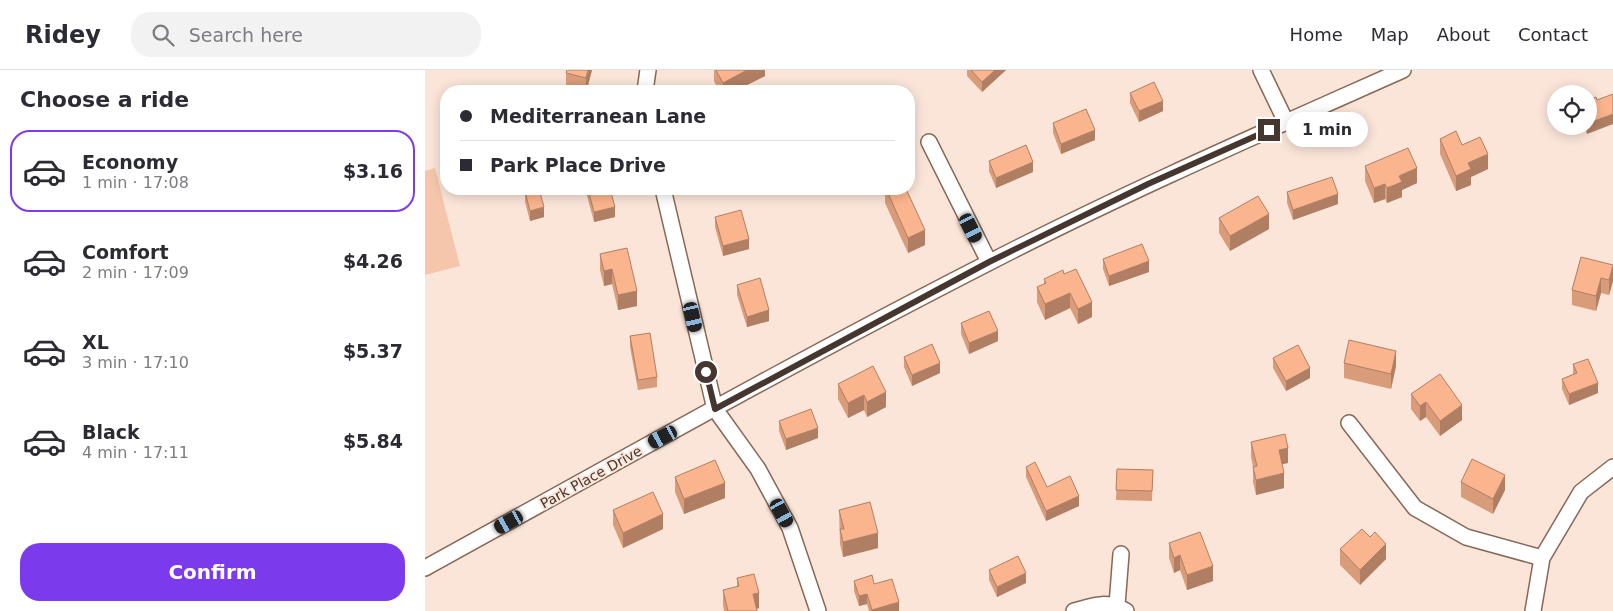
<!DOCTYPE html>
<html lang="en">
<head>
<meta charset="utf-8">
<style>
	:root { --surface:#fff; --page:#f2f2f3; --text:#2b2b33; --muted:#7c7c81; --line:#e1e1e2; --accent:#7c3aed }
	body { margin:0; font-family:"DejaVu Sans",sans-serif; background:var(--page); color:var(--text); height:100vh; display:flex; flex-direction:column; font-size:19px; white-space:nowrap }
	* { box-sizing:border-box; margin:0 }
	p { font-size:16px; color:var(--muted) }
	.icon { flex:none; width:28px; height:28px; fill:none; stroke:currentColor; stroke-width:2; stroke-linecap:round; stroke-linejoin:round }
	.map { position:relative; flex:1; overflow:hidden }
	.side { display:flex; flex-direction:column; background:var(--surface); width:425px }
	.side>* { flex:none }
	.top-card { position:absolute; left:15px; top:15px; width:475px; height:110px; border-radius:20px; box-shadow:0 2px 12px #0003; display:grid; align-content:center; height:110px; padding:0 20px; background:var(--surface) }
	.fabs { position:absolute; left:1122px; top:15px; display:grid; gap:10px }
	.fabs a { display:grid; place-items:center; width:50px; height:50px; border-radius:50%; background:var(--surface); box-shadow:0 2px 12px #0003; font-size:25px }
	.end { position:absolute; width:22px; height:22px; margin:-11px; border:6px solid #45372f; background:#fff; box-shadow:0 0 0 2px #fff }
	.from { border-radius:50% }
	.bubble { position:absolute; height:35px; border-radius:18px; background:var(--surface); box-shadow:0 2px 12px #0003; font-size:16px; font-weight:700; line-height:35px; text-align:center }
	.car { position:absolute; width:15px; height:30px; margin:-15px -8px; border-radius:6px; box-shadow:0 0 4px 1px #0007; background:linear-gradient(#222 24%,#8ab4d8 0 40%,#222 0 76%,#8ab4d8 0 86%,#222 0) }
	.top-card b { display:flex; align-items:center; gap:18px; height:48px; font-size:19px }
	.top-card b+b { border-top:1px solid var(--line) }
	.top-card i { width:12px; height:12px; background:var(--text) }
	ul { padding:0; list-style:none }
	li { display:flex; align-items:center; gap:15px; height:82px; margin:0 10px 8px; padding:0 10px; border:2px solid transparent; border-radius:20px }
	li div { flex:1 }
	li b { display:block; font-size:19px }
	li em { font-style:normal; font-weight:700 }
	li.current { border-color:var(--accent) }
	li>.icon { width:45px; height:45px; stroke-width:1.5 }
	h2 { padding:0 20px; font-size:22px; line-height:60px }
	.action { display:flex; gap:10px; margin-top:auto; padding:10px 20px }
	.action a { flex:1; height:58px; border-radius:20px; background:var(--accent); color:#fff; font-size:20px; font-weight:700; line-height:58px; text-align:center }
	header { display:flex; align-items:center; gap:30px; box-sizing:border-box; height:70px; padding:0 25px; background:var(--surface); border-bottom:1px solid var(--line) }
	header strong { font-size:24px }
	nav { display:flex; gap:28px; margin-inline-start:auto; font-size:18px }
	.search { width:350px; height:45px; background:var(--page); display:flex; align-items:center; gap:12px; box-sizing:border-box; padding:0 18px; border-radius:20px; color:var(--muted); font-size:19px }
	main { display:flex; flex:1; min-height:0 }
	.map>svg:first-child { display:block }
</style>
</head>
<body>
<header>
<strong>Ridey</strong>
<div class="search"><svg class="icon" aria-label="search" viewBox="0 0 24 24"><circle cx="10" cy="10" r="6"/><path d="M15 15l6 6"/></svg>Search here</div>
<nav><a>Home</a><a>Map</a><a>About</a><a>Contact</a></nav>
</header>
<main>
<section class="side">
<h2>Choose a ride</h2>
<ul>
<li class="current"><svg class="icon" aria-label="car" viewBox="0 0 24 24"><path d="M5 17H2v-5l4-1 3-4h7l3 4 3 1v5h-3M9 17h6M6 11h13"/><circle cx="7" cy="17" r="2"/><circle cx="17" cy="17" r="2"/></svg><div><b>Economy</b><p>1 min · 17:08</p></div><em>$3.16</em></li>
<li><svg class="icon" aria-label="car" viewBox="0 0 24 24"><path d="M5 17H2v-5l4-1 3-4h7l3 4 3 1v5h-3M9 17h6M6 11h13"/><circle cx="7" cy="17" r="2"/><circle cx="17" cy="17" r="2"/></svg><div><b>Comfort</b><p>2 min · 17:09</p></div><em>$4.26</em></li>
<li><svg class="icon" aria-label="car" viewBox="0 0 24 24"><path d="M5 17H2v-5l4-1 3-4h7l3 4 3 1v5h-3M9 17h6M6 11h13"/><circle cx="7" cy="17" r="2"/><circle cx="17" cy="17" r="2"/></svg><div><b>XL</b><p>3 min · 17:10</p></div><em>$5.37</em></li>
<li><svg class="icon" aria-label="car" viewBox="0 0 24 24"><path d="M5 17H2v-5l4-1 3-4h7l3 4 3 1v5h-3M9 17h6M6 11h13"/><circle cx="7" cy="17" r="2"/><circle cx="17" cy="17" r="2"/></svg><div><b>Black</b><p>4 min · 17:11</p></div><em>$5.84</em></li>
</ul>
<div class="action"><a>Confirm</a></div>
</section>
<div class="map">
<svg width="1188" height="541" viewBox="0 0 1188 541">
	<rect width="100%" height="100%" fill="#fbe5d9"/>
	<path fill="#f6c6ac" d="M10 98 35 196 0 205V101Z"/>
	<g fill="none" stroke-linecap="round" stroke-linejoin="round">
		<defs>
			<path id="minor" d="M836 0 861 52
				M220 21 223 0
				M504 72 564 192
				M238 119 290 339 333 399 365 458 393 541
				M924 353 990 438 1041 467 1117 488
				M0 498C187 395 373 290 563 193 699 123 839 62 978 0
				M692 535 696 484
				M649 541C668 536 683 529 701 541
				M1108 541 1117 488 1156 422 1188 397"/>
		</defs>
		<use href="#minor" stroke="#876856" stroke-width="18"/>
		<use href="#minor" stroke="#fff" stroke-width="15"/>
	</g>
	<path fill="#d89c7a" d="M167 0 162 21H154L141 18V3Z
		M289 0H340V6L310 21H294L289 11Z
		M542 0H581L557 22 542 6Z
		M705 23 738 41 714 52 705 33Z
		M628 53 670 70 636 84 628 63Z
		M1159 56H1164L1162 64Z
		M1015 69 1037 75 1063 99 1046 107V115L1031 121 1015 84Z
		M564 91 608 102 571 118 564 101Z
		M940 96 992 113 977 120V127L962 133 960 129 949 133 940 111Z
		M161 119H185L190 147 169 152 161 122Z
		M460 119 500 175 483 183 460 133Z
		M100 121 119 147 105 151 100 132Z
		M862 122 913 134 868 150 862 133Z
		M290 147 324 179 298 186 290 157Z
		M794 148 844 159 805 181 794 163Z
		M202 178 212 236 193 240 187 214 179 216 175 200V184Z
		M1156 187 1188 211 1184 225 1176 223 1171 241 1147 235V220Z
		M678 189 724 202 684 216 678 199Z
		M639 204 667 247 653 254 645 238 620 250 612 232V217L619 214V209Z
		M312 215 344 251 322 257 312 225Z
		M536 253 573 271 544 284 536 264Z
		M205 266 232 307V317L213 320 205 277Z
		M479 287 515 303 487 316 479 297Z
		M848 288 885 308 861 321 848 298Z
		M919 293 971 296 966 319 919 308Z
		M1148 294 1173 323 1144 335 1137 319V309L1148 304Z
		M448 296 461 337 442 347 439 340 423 348 413 329V314Z
		M986 324 1037 350 1015 366 1001 347 995 351 986 339Z
		M354 351 393 368 361 380 354 361Z
		M826 372 863 393 857 394 859 418 831 425 828 412V397L826 387Z
		M601 397 622 417 654 436 621 451 601 407Z
		M692 399 728 400 727 431 691 430Z
		M250 407 300 428 259 444 250 422Z
		M1036 412 1080 420 1068 444 1036 427Z
		M188 440 238 459 198 478 188 455Z
		M414 440 453 478 418 487 415 474Z
		M744 473 788 511 762 520 755 500 749 503 744 488Z
		M915 479 961 489 935 515 915 495Z
		M564 500 601 513 572 527 564 510Z
		M312 508 334 538 331 539 332 541H299L298 535V520L312 517Z
		M429 511 449 514 474 541H444L442 534 434 536 429 521Z"/>
	<path fill="#b07f63" d="M163 0H167L161 21V8Z
		M322 0H340V6L310 21H298V13Z
		M570 0H581L557 22V12Z
		M738 31V41L714 52V41Z
		M1188 44V54L1162 64V56H1164V53Z
		M670 60V70L636 84V74Z
		M1063 84V99L1046 107V115L1031 121V106L1043 93Z
		M608 92V102L571 118V108Z
		M992 98V113L977 120V127L962 133V118L974 106Z
		M960 114V129L949 133V118Z
		M913 124V134L868 150V140Z
		M119 137V147L105 151V141Z
		M190 137V147L169 152V142Z
		M844 144V159L805 181V166Z
		M500 160V175L483 183V168Z
		M324 169V179L298 186V176Z
		M724 191V202L684 216V206Z
		M1188 195V211L1184 225V210Z
		M187 199V214L179 216V201Z
		M1176 208V223L1171 241V226Z
		M212 221V236L193 240V225Z
		M645 223V238L620 250V234Z
		M667 232V247L653 254V239Z
		M344 240V251L322 257V247Z
		M573 261V271L544 284V273Z
		M971 281V296L966 319V304Z
		M515 293V303L487 316V305Z
		M885 298V308L861 321V311Z
		M1173 313V323L1144 335V324Z
		M461 322V337L442 347V332Z
		M439 325V340L423 348V333Z
		M1001 332V347L995 351V336Z
		M1037 335V350L1015 366V351Z
		M393 358V368L361 380V369Z
		M863 378V393L854 395V380Z
		M859 403V418L831 425V410Z
		M1080 405V420L1068 444V429Z
		M300 413V428L259 444V429Z
		M654 426V436L621 451V441Z
		M238 444V459L198 478V463Z
		M453 463V478L418 487V472Z
		M961 474V489L935 515V500Z
		M755 485V500L749 503V488Z
		M788 496V511L762 520V505Z
		M601 503V513L572 527V517Z
		M334 523V538L328 540V524Z
		M442 524V534L434 536V526Z
		M474 532V541H447V540Z"/>
	<path fill="#fbb58e" stroke="#b07f63" d="M142 0H163L161 8 141 3Z
		M291 0H322L298 13Z
		M546 0H570L557 12Z
		M729 12 738 31 714 41 705 23Z
		M1188 24V44L1164 53V30L1171 27 1172 30Z
		M661 39 670 60 636 74 628 53Z
		M1031 61 1037 75 1055 67 1063 84 1043 93 1046 99 1031 106 1015 69Z
		M601 75 608 92 571 108 564 91Z
		M983 78 992 98 974 106 977 112 962 118 960 114 949 118 940 96Z
		M907 107 913 124 868 140 862 122Z
		M109 119H114L119 137 105 141 100 121Z
		M163 119H185L190 137 169 142Z
		M461 119H481L500 160 483 168Z
		M833 126 844 144 805 166 794 148Z
		M316 140 324 169 298 176 290 147Z
		M717 174 724 191 684 206 678 189Z
		M202 178 212 221 193 225 187 199 179 201 175 184Z
		M1156 187 1188 195 1184 210 1176 208 1171 226 1147 220Z
		M651 199 667 232 653 239 645 223 620 234 612 217 621 213 619 209 638 200 639 204Z
		M335 208 344 240 322 247 312 215Z
		M564 241 573 261 544 273 536 253Z
		M225 263 232 307 213 310 205 266Z
		M924 270 971 281 966 304 919 293Z
		M507 274 515 293 487 305 479 287Z
		M873 275 885 298 861 311 848 288Z
		M1163 289 1173 313 1144 324 1137 309 1152 303 1148 294Z
		M448 296 461 322 442 332 439 325 423 333 413 314Z
		M1015 304 1037 335 1015 351 1001 332 995 336 986 324Z
		M386 339 393 358 361 369 354 351Z
		M860 364 863 378 854 380 859 403 831 410 828 397 832 396 826 372Z
		M1047 389 1080 405 1068 429 1036 412Z
		M290 390 300 413 259 429 250 407Z
		M610 392 622 417 645 406 654 426 621 441 601 397Z
		M692 399 728 400 727 421 691 420Z
		M228 422 238 444 198 463 188 440Z
		M445 432 453 463 418 472 415 459H419L414 440Z
		M937 459 945 467 950 462 961 474 935 500 915 479Z
		M775 462 788 496 762 505 755 485 749 488 744 473Z
		M593 486 601 503 572 517 564 500Z
		M329 504 334 523 328 524 332 541H303L298 520 314 516 312 508Z
		M447 505 449 514 467 509 474 532 447 540 442 524 434 526 429 511Z"/>
	<g fill="none" stroke-linecap="round" stroke-linejoin="round">
		<path stroke="#45372f" stroke-width="6" d="M281 302 290 339 564 192 723 114 844 60"/>
	</g>
	<g text-anchor="middle" dominant-baseline="central" stroke-width="4" stroke-linejoin="round" paint-order="stroke">
		<g font-size="14" fill="#45372f" stroke="#fbe5d9">
			<text transform="translate(166 407) rotate(-29)">Park Place Drive</text>
		</g>
	</g>
</svg>
<div class="fabs">
<a><svg class="icon" aria-label="locate" viewBox="0 0 24 24"><circle cx="12" cy="12" r="6"/><path d="M12 2v4M12 18v4M2 12h4M18 12h4"/></svg></a>
</div>
<i class="end from" style="left:281px;top:302px"></i>
<i class="end" style="left:844px;top:60px"></i>
<div class="bubble" style="left:861px;top:42px;width:82px">1 min</div>
<i class="car" style="left:546px;top:158px;rotate:153deg"></i>
<i class="car" style="left:268px;top:247px;rotate:167deg"></i>
<i class="car" style="left:238px;top:367px;rotate:242deg"></i>
<i class="car" style="left:357px;top:443px;rotate:151deg"></i>
<i class="car" style="left:84px;top:452px;rotate:241deg"></i>
<div class="top-card">
<b><i class="from"></i>Mediterranean Lane</b>
<b><i></i>Park Place Drive</b>
</div>
</div>
</main>
</body>
</html>
